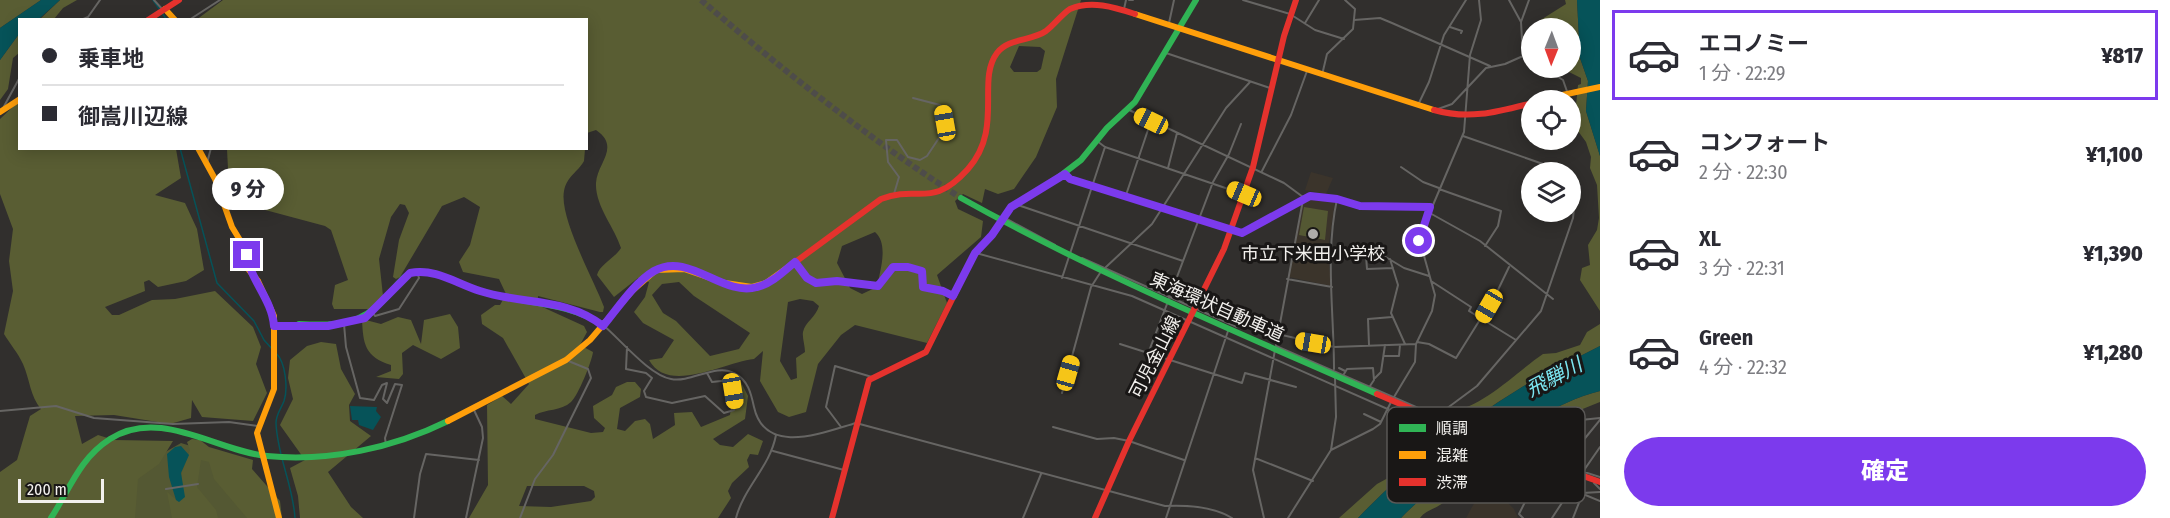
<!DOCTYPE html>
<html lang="ja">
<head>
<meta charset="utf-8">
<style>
	:root { --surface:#fff; --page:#f2f2f3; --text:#2b2b33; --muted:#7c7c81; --line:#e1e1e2; --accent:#7c3aed }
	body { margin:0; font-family:"Fira Sans Condensed","Noto Sans JP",sans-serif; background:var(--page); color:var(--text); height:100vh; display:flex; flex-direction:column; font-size:22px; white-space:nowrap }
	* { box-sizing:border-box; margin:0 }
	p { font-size:20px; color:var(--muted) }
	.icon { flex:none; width:33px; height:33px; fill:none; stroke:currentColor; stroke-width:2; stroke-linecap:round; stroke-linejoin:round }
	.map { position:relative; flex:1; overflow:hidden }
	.drawer { display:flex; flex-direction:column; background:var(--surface); width:570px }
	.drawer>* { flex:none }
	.hud { position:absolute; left:18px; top:18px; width:570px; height:132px; border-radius:0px; box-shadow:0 3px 15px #0003; display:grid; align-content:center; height:132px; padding:0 24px; background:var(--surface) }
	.needle { width:39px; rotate:181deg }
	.buttons { position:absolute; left:1521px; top:18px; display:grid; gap:12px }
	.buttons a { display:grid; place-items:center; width:60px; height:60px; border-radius:50%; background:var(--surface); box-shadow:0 3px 15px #0003; font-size:30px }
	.scale { position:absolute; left:18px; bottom:15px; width:86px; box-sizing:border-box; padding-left:6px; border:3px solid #f2f0ed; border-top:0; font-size:16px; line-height:21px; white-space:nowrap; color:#f2f0ed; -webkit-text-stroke:4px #191716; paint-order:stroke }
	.end { position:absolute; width:27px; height:27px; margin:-14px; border:8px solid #7c3aed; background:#fff; box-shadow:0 0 0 3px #fff }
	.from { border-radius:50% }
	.bubble { position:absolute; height:42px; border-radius:21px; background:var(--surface); box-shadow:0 3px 15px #0003; font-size:20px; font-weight:800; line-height:42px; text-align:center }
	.car { position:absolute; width:18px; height:36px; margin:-18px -9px; border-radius:8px; box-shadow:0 0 4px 2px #0007; background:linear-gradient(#f5c518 24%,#345 0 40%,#f5c518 0 76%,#345 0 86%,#f5c518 0) }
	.hud b { display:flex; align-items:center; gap:21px; height:57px; font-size:22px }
	.hud b+b { border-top:2px solid var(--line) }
	.hud i { width:15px; height:15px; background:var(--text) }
	ul { padding:10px 0 0; list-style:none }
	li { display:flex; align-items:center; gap:18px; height:90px; margin:0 12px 9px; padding:0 12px; border:3px solid transparent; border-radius:0px }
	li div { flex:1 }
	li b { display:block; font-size:22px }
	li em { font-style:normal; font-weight:800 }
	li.selected { border-color:var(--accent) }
	li>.icon { width:54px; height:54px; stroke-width:1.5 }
	.primary-button { display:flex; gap:12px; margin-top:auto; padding:12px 24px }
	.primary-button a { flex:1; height:69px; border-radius:36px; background:var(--accent); color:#fff; font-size:24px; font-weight:800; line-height:69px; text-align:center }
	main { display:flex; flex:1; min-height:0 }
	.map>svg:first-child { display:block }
</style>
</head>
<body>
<main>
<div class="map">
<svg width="1600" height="518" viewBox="0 0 1600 518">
	<rect width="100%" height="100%" fill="#312f2d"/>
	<path fill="#3b342b" d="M1311 172 1333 178 1326 194 1305 190Z
		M1310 198 1335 201 1328 250 1331 286 1289 277 1302 204Z
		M1497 461 1516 469 1501 496 1514 509 1518 518H1466L1477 498 1468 486 1473 477Z"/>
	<path fill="#545833" d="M1304 207 1328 211 1325 240 1299 235Z
		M181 443 194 447 270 518H121L127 474Z"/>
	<path fill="#595d33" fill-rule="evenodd" d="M0 0H41L0 28Z
		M60 0H77L63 8 54 19 39 20Z
		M223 0H1081L1056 79 1057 107 1036 157 1014 189 998 194 985 189 982 203 963 194 955 201 958 209 983 221 981 237 937 275 947 303 927 343 855 325 841 335 818 364 806 412 789 417 778 412 760 381 763 351 754 359C725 362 668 395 649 360L662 358 674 340 643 323 634 312 645 297 649 282 638 278 614 297 597 275C600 264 614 259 621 248 615 228 595 206 596 183 597 163 621 147 596 130L587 133 586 20H196ZM1019 46 1040 47 1045 51 1041 69 1037 72H1014L1010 67ZM875 232C889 244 880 271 877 287L862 294 850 288 837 263 842 246ZM679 282 694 296 750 333 739 349 710 356 676 321 663 313 652 295 662 284ZM800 299 813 301 819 306C816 317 805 322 803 332 802 337 805 346 805 352L796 358 797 378 791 380 780 361 788 302Z
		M1565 0H1577L1580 58 1588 81 1586 111 1600 156V311L1580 280 1582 268 1590 265 1588 245 1597 230 1599 218 1597 185 1590 168 1591 157 1586 142 1578 131 1575 116 1578 85 1581 84V78L1567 71 1565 68H1570V28L1558 22 1539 28V21L1566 4Z
		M19 34V53L13 58 8 89 0 100V60Z
		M19 101 20 148 176 149 181 178 155 195 185 203 197 229 204 270 186 281 158 287 149 280 144 282 145 291 105 307 112 315H119L152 300 175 299 215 291 253 327 261 347 256 364 267 393 253 421 202 417 192 400 191 418 170 424 114 415 75 416 82 444 98 435 114 440 173 441 159 464 138 479 135 518H0V472L17 460 30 416 41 409C30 396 30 380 23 364 18 353 10 344 4 334L13 291 9 261 13 229 0 194V119Z
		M227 149H585L584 161C578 172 567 176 564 191 559 218 594 280 604 307L603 312H600L538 296V305L584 326 587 332 580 345 593 352C592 361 578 396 571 402 561 411 546 409 535 415V419L591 433 603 432 605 428 594 418 593 406 612 395 616 387 627 382H635L641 389 640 397 620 408 617 429 625 431 635 421 645 419 650 424 653 439 675 425 674 413 692 412 701 427 730 415 732 402 726 390 733 379 740 380 748 396 745 419 713 439 720 445 733 447 748 434 763 441 758 455 750 454 747 460 749 467 732 483 728 491 731 498 718 518H469L488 485 487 405 502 396 511 404 529 384 503 338 482 324 481 315 495 305H500L506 294 499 279 463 272 459 262 470 245 480 207 464 197 442 206 400 277 396 279 393 277 399 240 409 213 405 205 400 204 391 217 379 259 383 296 371 309H334L332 304 335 285 348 280 331 230 325 226 239 203 229 197 220 179 228 169ZM527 486H584L594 491 595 497 591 501 551 507 519 506Z
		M450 314 458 327 460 348 441 359 413 345 402 353 403 374 399 379 376 377 391 371V365C365 357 363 344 362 319L381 324 398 317 411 320 421 344 424 320Z
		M1600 324V346C1573 360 1545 373 1519 389 1460 425 1406 468 1358 518H1339L1377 484 1388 478 1422 436 1449 410C1477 413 1520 369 1543 354L1556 353 1580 345 1587 332Z
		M321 342 336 344 341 369 355 394 349 405 350 421 371 436 328 472 351 507 363 518H300L298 496 290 468 305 460 280 425 293 399 288 378 290 360 307 346Z
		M1600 391V402C1559 418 1522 436 1487 463 1472 476 1459 491 1443 503 1435 509 1426 510 1420 518H1401C1441 476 1543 404 1600 391Z
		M192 439 200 440 209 447 253 460 252 469 280 501 282 518H247L214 479 209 462 201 460 197 487 216 510 218 518H172L167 492 179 502 182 472 190 450 187 442Z"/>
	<path fill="#065359" d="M41 0H60L39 19 20 20 19 34 0 60V28Z
		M1577 0H1600V156L1586 111 1588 81 1580 58Z
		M1600 346V391C1543 404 1441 476 1401 518H1358C1406 468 1461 425 1519 389 1545 373 1573 360 1600 346Z
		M350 406 377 407 376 411 381 417 373 430 359 425 358 420H352Z
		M181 446 189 455 181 473 185 497 179 502 176 500 169 477 167 454 175 447Z"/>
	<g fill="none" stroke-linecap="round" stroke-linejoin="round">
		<path stroke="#065359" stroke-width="1.5" d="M153 0 167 20
			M180 148 217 283 254 321 264 340 273 350
			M276 353C286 363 288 389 284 401 281 409 276 414 276 423 277 455 293 485 295 518"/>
		<path stroke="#4e4c4a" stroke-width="6" stroke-dasharray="6 3" stroke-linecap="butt" d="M701 0C784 71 869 139 961 198"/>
		<path stroke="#666563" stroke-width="2" d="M154 0 163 10
			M1129 0H1133
			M1243 0 1290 14 1315 30 1344 39
			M1509 0 1521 22 1523 56
			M1124 9 1126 0
			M81 20 88 17 100 0
			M189 20 220 0
			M1354 20 1380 18 1392 23 1490 66
			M1521 22 1529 0
			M1169 23 1174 0
			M1305 23 1319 0
			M1450 27 1462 31 1461 33
			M1166 53 1270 88
			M1523 56 1532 61
			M1544 68 1563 80 1570 100
			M1322 75 1327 54 1353 29 1355 9 1345 0
			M1571 101 1573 110
			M1418 105 1429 82 1444 35 1466 0
			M1127 109 1284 183 1303 197
			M1438 109 1452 104 1486 68 1505 64 1523 56
			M2 110 20 77
			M1463 136 1566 172
			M1097 141 1105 147 1243 194
			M207 163 211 148
			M1401 167 1423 182 1439 188
			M1168 168 1177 133
			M1262 171 1291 115 1307 71
			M1065 174 1070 179 1242 233 1310 196 1337 199 1360 206 1430 207
			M1439 189 1501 211 1498 226 1485 246
			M894 194 899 177 888 162 886 140H897L908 157 920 160 927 156 945 129 940 105 913 98
			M1126 195 1151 121
			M1015 204 1183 261
			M1428 212 1480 241 1553 299
			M1005 218 1055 245
			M976 253 1132 296 1426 426 1432 414 1276 346
			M1330 256H1384L1404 268 1429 276
			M1366 256 1367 269 1393 268
			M1082 258 1237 327 1243 326 1334 347 1416 344
			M1390 259 1398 285 1391 313 1405 344
			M795 262 807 278 816 283 837 281 878 286 893 267H908L922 271 923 287 943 291 953 296
			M1106 267 1152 224 1226 108 1250 82
			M1062 278 1105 147
			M1287 279 1332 287
			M1431 281 1471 307 1469 311 1516 340
			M1169 298 1213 182 1229 154 1241 124
			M373 313 375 316 399 309 419 278 417 272
			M344 324 346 347 360 398 374 400 382 385 387 383 383 399 387 403 395 384 402 385 385 438 386 445
			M275 325 299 324
			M603 325C621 340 649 375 671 379 691 383 716 363 734 373 748 380 751 393 754 407 765 457 824 432 856 423L1165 506C1186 505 1214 507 1232 518
			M1417 342 1429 344 1456 358 1496 294 1509 267
			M1120 344 1242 383 1245 373 1296 387
			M1276 345 1303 200
			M1369 345 1368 319 1392 317
			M627 347 626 369 646 373 652 378 644 391 646 397 672 403 705 396 724 413 734 410 730 380 712 382 707 373
			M1149 351 1167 304
			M1384 356H1399L1400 345
			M1339 368 1345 371
			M1334 369C1334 312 1325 255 1337 199
			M1344 374 1347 369 1373 368 1374 380 1370 386
			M1375 378 1381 372 1385 345
			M1062 393 1091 287 1100 273
			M1394 397 1415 362 1416 344 1432 311 1435 295 1419 238 1464 132 1470 55 1481 20 1479 0
			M0 411 56 406 94 418 173 424 229 422 258 426
			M1364 414 1381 422
			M1433 414 1446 409 1477 386 1541 311 1573 218 1575 199 1570 177
			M841 427 826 407 835 366 872 377
			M1053 427 1097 439 1114 438 1129 441 1184 460
			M1600 447 1571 489 1600 501
			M1331 450 1373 429 1380 424 1391 402
			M773 451 844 470
			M1528 454 1536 437 1571 421 1600 418
			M1255 458 1313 481
			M1549 460 1555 446 1576 420
			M1568 466 1573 453 1600 420
			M1548 480 1552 468
			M1594 483 1600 489
			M166 489 198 484
			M1582 493 1600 492
			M414 518 420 474 426 454 479 460
			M466 518 483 438 482 427 474 410
			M520 518 535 479 553 455 591 378 588 369 566 360
			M736 518C744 487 770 467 776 435
			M1023 518 1041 474
			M1166 518 1228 331
			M1264 518 1253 470 1275 350
			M1288 518 1331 450 1336 417 1335 378
			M1523 518 1519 514 1528 496 1527 460
			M1552 518 1571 489 1513 464 1512 460 1516 450 1600 477
			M1573 518 1582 495"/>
		<path stroke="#30b455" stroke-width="6" d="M961 198C1095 273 1237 332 1377 394
			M975 253 992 235 1011 207 1051 183 1081 160 1107 128 1135 102 1196 0
			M299 324C338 326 359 326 387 297 393 290 401 278 409 274 426 264 463 286 480 291 522 304 565 301 603 325
			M51 518C70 489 79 459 110 439 160 407 216 451 267 456 329 462 393 448 448 421"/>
		<path stroke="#ff9f0a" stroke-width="6" d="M165 9 175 20
			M1135 14 1434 110
			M1539 100 1600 87
			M0 112 20 99
			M198 148 215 179 232 227 246 250 249 270 258 281 274 316V389L257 433 279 518
			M448 421 566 360 590 340 632 291 656 270 684 269 725 283 752 287 766 283 794 263"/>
		<path stroke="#e5322d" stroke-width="6" d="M148 20 179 0
			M1434 110C1469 120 1497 112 1532 103
			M794 263 881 199C919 184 931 210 968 169 1004 128 976 81 997 53 1008 38 1032 41 1046 31 1055 24 1061 15 1070 9 1091 0 1114 7 1135 14
			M1377 394 1493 444 1600 482
			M832 518 869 380 926 352 975 253
			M1095 518 1129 441 1224 249 1253 167 1284 36 1296 0"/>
	</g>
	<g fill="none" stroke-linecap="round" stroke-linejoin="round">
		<path stroke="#7c3aed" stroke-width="8" d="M247 255C250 280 272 299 274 326H328L365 318 410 273C436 268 457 284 480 291 523 305 566 297 603 326 618 308 634 283 654 271 689 251 722 297 757 287 771 284 784 271 795 262L807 278 816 283 837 281 878 286 893 267H908L922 271 923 287 943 291 953 296 975 253 992 235 1011 207 1065 174 1070 179 1242 233 1310 196 1337 199 1360 206 1430 207 1419 241"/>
	</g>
	<circle fill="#aeacaa" stroke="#191716" stroke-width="2" cx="1313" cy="234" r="6"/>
	<g text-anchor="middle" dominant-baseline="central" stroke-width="6" stroke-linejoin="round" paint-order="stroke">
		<g font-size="18" fill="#f2f0ed" stroke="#191716">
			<text x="1313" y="254">市立下米田小学校</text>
		</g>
		<g font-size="18" fill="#f2f0ed" stroke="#191716">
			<text transform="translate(1217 307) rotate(24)">東海環状自動車道</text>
			<text transform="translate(1155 357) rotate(-63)">可児金山線</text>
		</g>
		<g font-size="20" font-style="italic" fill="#7ce7f2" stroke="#191716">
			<text transform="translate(1554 377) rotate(-28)">飛騨川</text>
		</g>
	</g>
	<rect x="1387" y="407" width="198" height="96" rx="9" fill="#191716" stroke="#5a5856" stroke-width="1.5"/>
	<rect x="1399" y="424" width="27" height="8" fill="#30b455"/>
	<rect x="1399" y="451" width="27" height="8" fill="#ff9f0a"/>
	<rect x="1399" y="478" width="27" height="8" fill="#e5322d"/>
	<g font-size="16" fill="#f2f0ed">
		<text x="1436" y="434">順調</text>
		<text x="1436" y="461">混雑</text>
		<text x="1436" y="488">渋滞</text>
	</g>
</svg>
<div class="buttons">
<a><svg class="needle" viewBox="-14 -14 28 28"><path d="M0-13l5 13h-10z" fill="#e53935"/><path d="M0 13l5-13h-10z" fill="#7c7c81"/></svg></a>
<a><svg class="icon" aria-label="locate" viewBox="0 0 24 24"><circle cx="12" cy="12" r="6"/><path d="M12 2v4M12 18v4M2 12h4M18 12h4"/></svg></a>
<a><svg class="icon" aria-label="layers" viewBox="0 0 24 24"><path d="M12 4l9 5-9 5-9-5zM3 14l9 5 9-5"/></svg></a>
</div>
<div class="scale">200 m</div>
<i class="end from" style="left:1419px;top:241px"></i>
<i class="end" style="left:247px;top:255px"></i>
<div class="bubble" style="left:212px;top:168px;width:72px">9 分</div>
<i class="car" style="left:1151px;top:121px;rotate:296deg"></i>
<i class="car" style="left:945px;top:123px;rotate:350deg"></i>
<i class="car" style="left:1244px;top:194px;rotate:293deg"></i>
<i class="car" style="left:1489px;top:306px;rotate:210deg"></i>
<i class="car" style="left:1313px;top:343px;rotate:280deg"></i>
<i class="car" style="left:1068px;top:373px;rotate:16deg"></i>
<i class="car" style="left:733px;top:391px;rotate:171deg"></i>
<div class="hud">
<b><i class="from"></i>乗車地</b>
<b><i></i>御嵩川辺線</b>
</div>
</div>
<section class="drawer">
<ul>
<li class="selected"><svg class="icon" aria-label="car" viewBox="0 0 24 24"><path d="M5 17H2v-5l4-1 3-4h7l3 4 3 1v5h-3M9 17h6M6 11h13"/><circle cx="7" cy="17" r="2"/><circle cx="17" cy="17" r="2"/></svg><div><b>エコノミー</b><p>1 分 · 22:29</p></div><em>¥817</em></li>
<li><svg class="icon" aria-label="car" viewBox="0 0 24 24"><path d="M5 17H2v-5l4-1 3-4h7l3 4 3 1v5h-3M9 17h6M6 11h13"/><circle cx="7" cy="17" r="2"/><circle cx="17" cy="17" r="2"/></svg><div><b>コンフォート</b><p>2 分 · 22:30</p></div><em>¥1,100</em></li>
<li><svg class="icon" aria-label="car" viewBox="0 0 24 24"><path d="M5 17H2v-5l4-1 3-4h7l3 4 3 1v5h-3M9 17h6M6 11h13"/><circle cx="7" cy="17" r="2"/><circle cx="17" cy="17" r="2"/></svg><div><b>XL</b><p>3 分 · 22:31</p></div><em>¥1,390</em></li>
<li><svg class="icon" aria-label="car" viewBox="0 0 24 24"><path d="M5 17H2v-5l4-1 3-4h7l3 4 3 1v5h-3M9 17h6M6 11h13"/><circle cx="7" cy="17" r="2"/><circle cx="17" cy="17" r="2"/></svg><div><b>Green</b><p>4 分 · 22:32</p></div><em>¥1,280</em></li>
</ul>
<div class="primary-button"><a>確定</a></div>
</section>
</main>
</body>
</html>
